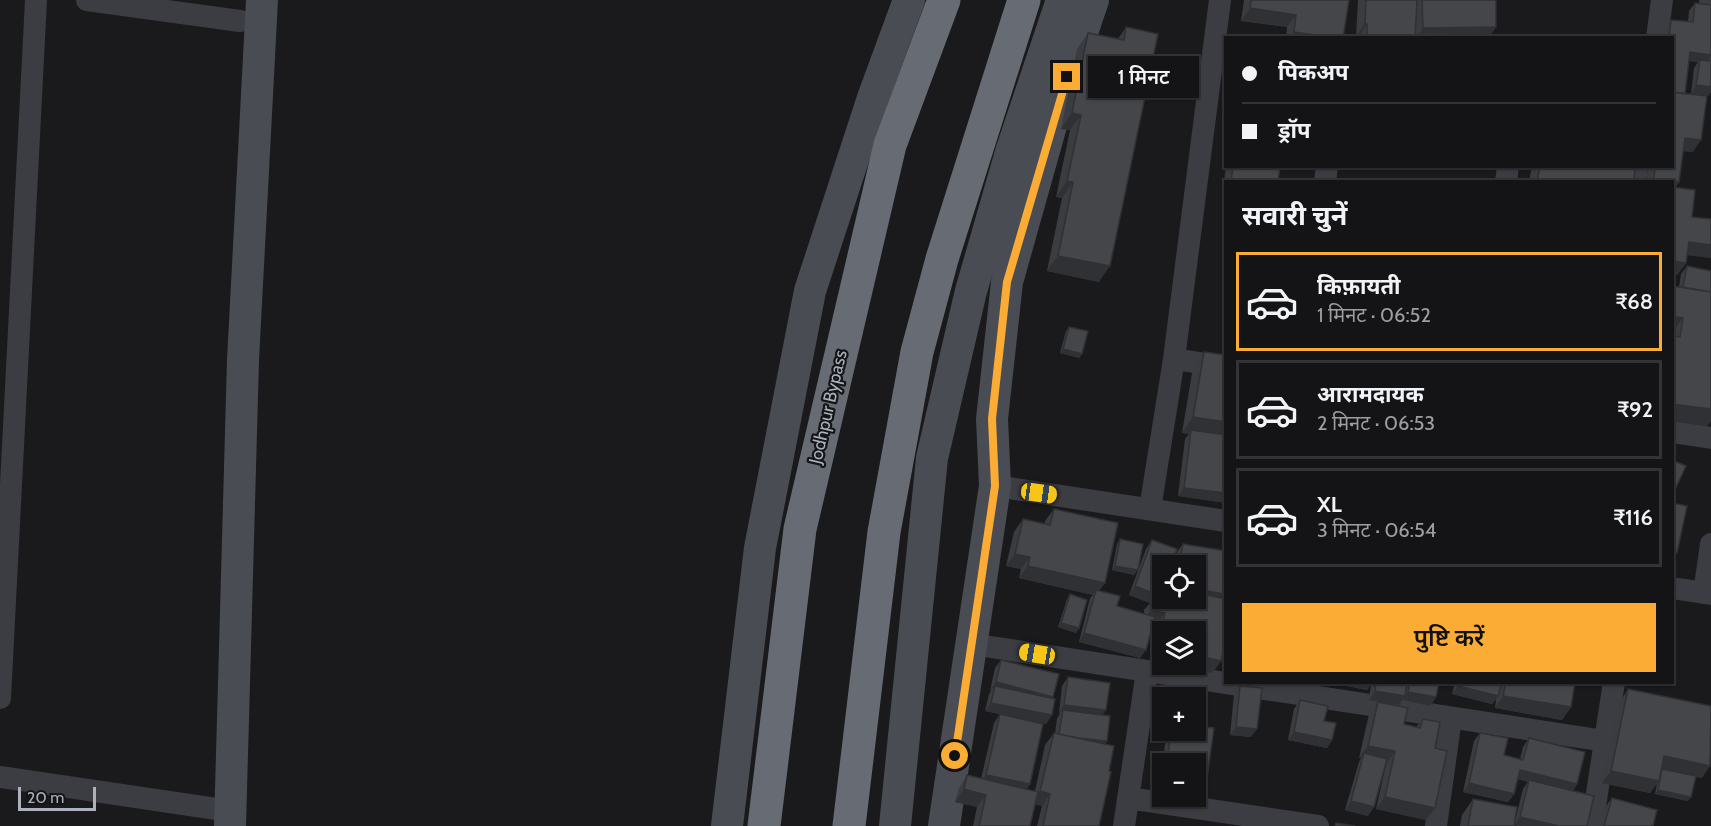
<!DOCTYPE html>
<html lang="hi">
<head>
<meta charset="utf-8">
<style>
	:root { --surface:#141416; --page:#212123; --text:#f1f3f6; --muted:#9d9ea1; --line:#333335; --accent:#fbac35 }
	body { margin:0; font-family:Cabin,"Noto Sans Devanagari",sans-serif; background:var(--page); color:var(--text); height:100vh; display:flex; flex-direction:column; font-size:22px; white-space:nowrap }
	* { box-sizing:border-box; margin:0 }
	p { font-size:20px; color:var(--muted) }
	.icon { flex:none; width:33px; height:33px; fill:none; stroke:currentColor; stroke-width:2; stroke-linecap:round; stroke-linejoin:round }
	.map { position:relative; flex:1; overflow:hidden }
	.sheet { position:absolute; left:1224px; top:180px; width:450px; height:504px; display:flex; flex-direction:column; background:var(--surface); border-radius:0px; box-shadow:0 2px 4px #0004,0 0 0 2px var(--line) }
	.sheet>* { flex:none }
	.hud { position:absolute; left:1224px; top:36px; width:450px; height:132px; border-radius:0px; box-shadow:0 2px 4px #0004,0 0 0 2px var(--line); display:grid; align-content:center; height:132px; padding:0 18px; background:var(--surface) }
	.fabs { position:absolute; left:1152px; top:555px; display:grid; gap:12px }
	.fabs a { display:grid; place-items:center; width:54px; height:54px; border-radius:0px; background:var(--surface); box-shadow:0 2px 4px #0004,0 0 0 2px var(--line); font-size:30px }
	.scale { position:absolute; left:18px; bottom:15px; width:78px; box-sizing:border-box; padding-left:6px; border:3px solid #acb2bd; border-top:0; font-size:16px; line-height:21px; white-space:nowrap; color:#acb2bd; -webkit-text-stroke:4px #151518; paint-order:stroke }
	.end { position:absolute; width:27px; height:27px; margin:-14px; border:8px solid #fbac35; background:#111; box-shadow:0 0 0 3px #111 }
	.from { border-radius:50% }
	.bubble { position:absolute; height:42px; border-radius:0px; background:var(--surface); box-shadow:0 2px 4px #0004,0 0 0 2px var(--line); font-size:20px; font-weight:600; line-height:42px; text-align:center }
	.car { position:absolute; width:18px; height:36px; margin:-18px -9px; border-radius:8px; box-shadow:0 0 4px 2px #0007; background:linear-gradient(#f5c518 24%,#345 0 40%,#f5c518 0 76%,#345 0 86%,#f5c518 0) }
	.hud b { display:flex; align-items:center; gap:21px; height:57px; font-size:22px }
	.hud b+b { border-top:2px solid var(--line) }
	.hud i { width:15px; height:15px; background:var(--text) }
	ul { padding:0; list-style:none }
	li { display:flex; align-items:center; gap:18px; height:99px; margin:0 12px 9px; padding:0 6px; border:3px solid var(--line); border-radius:0px }
	li div { flex:1 }
	li b { display:block; font-size:22px }
	li em { font-style:normal; font-weight:600 }
	li.on { border-color:var(--accent) }
	li>.icon { width:54px; height:54px; stroke-width:1.5 }
	h2 { padding:0 18px; font-size:27px; line-height:72px }
	.cta { display:flex; gap:12px; margin-top:auto; padding:12px 18px }
	.cta a { flex:1; height:69px; border-radius:0px; background:var(--accent); color:#111; font-size:24px; font-weight:600; line-height:69px; text-align:center }
	.map>svg:first-child { display:block }
</style>
</head>
<body>
<div class="map">
<svg width="1711" height="826" viewBox="0 0 1711 826">
	<rect width="100%" height="100%" fill="#1a1a1d"/>
	<g fill="none" stroke-linecap="round" stroke-linejoin="round">
		<path stroke="#3b3d42" stroke-width="22" d="M87 0 240 21
			M1710 0H1711
			M1657 38 1662 0
			M1325 182 1327 166
			M1506 182 1508 166
			M1635 182 1637 166
			M1174 359 1226 367
			M1672 432 1711 438
			M995 486 1226 521
			M1150 509 1174 359 1220 0
			M1672 588 1711 594
			M1704 593 1711 544
			M971 644 1605 741
			M0 698 36 0
			M0 777 230 811
			M1128 798 1318 826
			M1124 826 1147 671
			M1436 826 1451 718
			M1592 826 1614 682"/>
		<path stroke="#494c52" stroke-width="32" d="M230 826 243 360 262 0
			M727 826 760 548 810 291 873 98 909 0
			M895 826 932 458 971 291 1012 149 1062 0
			M944 826 995 486 992 419 1007 282 1054 115 1093 0"/>
		<path stroke="#676b73" stroke-width="33" d="M764 826 800 529 890 145 944 0
			M849 826 884 532 917 352 942 259 1024 0"/>
	</g>
	<path fill="#3a3c40" d="M1244 0H1349L1343 38H1286L1287 27 1241 21Z
		M1358 0H1496L1489 38H1359V37L1356 36Z
		M1695 3 1711 5V92L1708 96 1691 94 1694 68 1698 62 1689 61 1685 94 1693 152 1683 151 1679 182 1675 188 1692 217 1711 219V258L1687 255 1686 263 1677 275 1672 182H1646L1648 166H1672V38H1664L1666 28 1671 20 1688 22 1689 11Z
		M1126 27 1099 282 1047 271 1062 198 1056 197 1070 130 1061 129 1077 49 1088 33 1118 39Z
		M1226 166H1280L1278 182H1226V199L1222 198Z
		M1532 166H1636L1633 182H1529Z
		M1687 266 1711 271V421L1707 426 1672 421V286L1679 287 1681 274Z
		M1069 327 1082 354 1079 358 1060 353 1066 331Z
		M1204 352 1226 355V503L1178 496 1185 439 1189 434 1182 433 1193 367Z
		M1054 509 1099 591 1117 606 1144 614V610L1150 603 1129 595 1146 549 1152 540 1160 596 1158 599 1194 607 1199 599 1196 566H1175L1177 552 1183 544 1220 598 1221 661 1212 673 1185 667V664H1196V632H1162V654L1150 651 1156 625 1153 624 1140 658 1079 642 1090 598 1093 595 1019 578 1021 569 1006 566 1014 532 1023 519 1045 524V521Z
		M1120 539 1134 575 1112 570 1117 544Z
		M1070 594 1079 628 1076 633 1058 627 1067 599Z
		M1226 654V672H1223Z
		M1001 660 1053 698 1052 715 1046 724 1004 715 1030 784 1027 789 1035 791 1045 745 1054 733H1055L1057 719 1060 713H1059L1062 686 1068 677 1103 715 1105 744 1109 771 1099 826H1037L1042 806 1035 804 1030 826H973L977 807 955 802 959 788 967 775 981 779 994 723 1000 714 985 711 989 694 991 691H990L995 668Z
		M1327 682H1439L1436 697 1430 706 1403 700V699L1399 705 1369 700 1371 684 1367 690Z
		M1455 682H1575L1571 707 1562 720 1495 708 1496 699 1492 704 1452 694Z
		M1240 686 1251 737 1230 735 1234 694Z
		M1628 689 1702 778 1695 777 1688 801 1655 794 1657 783 1650 793 1602 783 1620 702Z
		M1300 700 1324 721 1332 740 1327 748 1288 740 1294 709Z
		M1378 702 1404 724 1416 727 1423 719 1435 748V808L1426 820 1376 809 1386 764 1368 816 1345 810 1359 762 1361 758H1359L1369 714Z
		M1167 730H1196L1201 787 1196 786V764H1162V782L1160 781Z
		M1480 733 1504 755 1520 759 1523 747 1529 738 1577 784 1573 791 1587 826H1518L1514 825 1523 789 1528 782 1518 779 1514 794 1508 802 1463 792 1474 741Z
		M1612 798 1653 826H1601L1606 806Z
		M1473 799 1514 826H1460L1462 815Z"/>
	<path fill="#303134" d="M1250 8 1296 15 1287 27 1241 21Z
		M1365 24H1367L1359 37 1356 36Z
		M1496 27 1489 38H1425V33L1421 38H1416L1423 28Z
		M1294 32 1335 38H1289Z
		M1690 52 1711 55V56L1706 63 1700 60 1698 62 1684 60Z
		M1696 85 1711 87V92L1708 96 1691 94Z
		M1072 113 1081 115 1070 130 1061 129Z
		M1685 138 1701 140 1693 152 1676 150Z
		M1654 179 1679 182 1672 192V182H1652Z
		M1067 181 1073 182 1062 198 1056 197Z
		M1689 242 1711 245V258L1680 254Z
		M1058 256 1110 266 1099 282 1047 271Z
		M1672 261 1686 263 1677 275H1672Z
		M1672 316 1683 318 1672 333Z
		M1063 349 1082 354 1079 358 1060 353Z
		M1672 404 1711 409V421L1707 426 1672 421Z
		M1193 417 1226 422V440L1191 430 1189 434 1182 433Z
		M1184 488 1226 493V503L1178 496Z
		M1672 552 1677 553 1672 559Z
		M1015 554 1030 557 1021 569 1006 566Z
		M1028 566 1105 583 1096 595V590L1093 595 1019 578Z
		M1115 566 1138 570 1134 575 1112 570Z
		M1135 586 1160 596 1154 604 1153 598 1150 603 1129 595Z
		M1196 589 1224 594 1218 602 1202 594 1199 599 1195 598Z
		M1151 610 1165 613 1156 625 1142 622Z
		M1061 623 1079 628 1076 633 1058 627Z
		M1084 633 1146 650 1140 658 1079 642Z
		M1159 639 1162 640V654L1150 651Z
		M1196 655 1221 661 1212 673 1185 667 1186 664H1196Z
		M996 682 1053 697 1047 706 995 686 991 691H990Z
		M1327 682H1372L1367 690Z
		M1458 686 1498 696 1492 704 1452 694Z
		M1375 691 1405 696 1399 705 1369 700Z
		M1408 692 1436 697 1430 706 1403 700Z
		M1503 696 1571 707 1562 720 1495 708Z
		M991 703 1052 715 1046 724 985 711Z
		M1064 705 1106 710 1100 719 1063 710 1060 713H1059Z
		M1236 727 1257 729 1251 737 1230 735Z
		M1294 732 1332 740 1327 748 1288 740Z
		M1059 736 1107 741 1101 750Z
		M1368 746 1395 751 1386 764 1364 753 1361 758H1359Z
		M1664 756 1710 766 1702 778 1655 768Z
		M1520 770 1577 784 1571 793 1514 778Z
		M1611 771 1659 781 1650 793 1602 783Z
		M986 775 1030 784 1024 793 980 783Z
		M1196 777 1207 778 1201 787 1196 786Z
		M1469 783 1514 794 1508 802 1463 792Z
		M964 789 986 795 977 807 955 802Z
		M1658 790 1691 797 1688 801 1655 794Z
		M1040 791 1050 794 1042 806 1032 804Z
		M1385 797 1435 808 1426 820 1376 809Z
		M1351 801 1374 807 1368 816 1345 810Z
		M1520 817 1559 826H1523V824L1522 826 1514 825Z"/>
	<path fill="#44464a" stroke="#303134" stroke-width="1.5" d="M1251 0H1349L1343 38H1335L1294 32 1296 15 1250 8Z
		M1366 0H1417L1415 38H1367V24H1365Z
		M1422 0H1496V27L1423 28Z
		M1695 3 1711 5V55L1690 52 1685 94 1672 92V38H1669L1671 20 1693 22Z
		M1126 27 1158 34 1110 266 1058 256 1073 182 1067 181 1081 115 1072 113 1088 33 1124 40Z
		M1425 33H1449V38H1425Z
		M1700 60 1711 61V87L1696 85Z
		M1672 92 1707 96 1701 140 1685 138 1679 182 1654 179 1655 166H1672Z
		M1233 166H1280L1278 182H1231Z
		M1540 166H1636L1633 182H1537Z
		M1672 187 1695 190 1692 217 1711 219V245L1689 242 1686 263 1672 261Z
		M1687 266 1711 271V292L1683 287Z
		M1672 286 1711 292V409L1672 404V336L1680 337 1683 318 1672 316Z
		M1069 327 1088 331 1082 354 1063 349Z
		M1204 352 1226 355V422L1193 417Z
		M1191 430 1226 435V493L1184 488Z
		M1672 460 1686 466 1672 496Z
		M1672 503 1687 506 1677 553 1672 552Z
		M1054 509 1118 523 1105 583 1028 566 1030 557 1015 554 1023 519 1050 525Z
		M1120 539 1143 544 1138 570 1115 566Z
		M1152 540 1177 549 1171 566H1162V590L1160 596 1135 586Z
		M1183 544 1226 551V583L1224 594 1196 589V566H1179Z
		M1096 590 1120 596 1117 606 1155 617 1146 650 1084 633Z
		M1070 594 1087 600 1079 628 1061 623Z
		M1202 594 1226 599V639L1221 661 1196 655V632H1162V640L1159 639 1165 613 1151 610 1153 598 1199 608Z
		M1001 660 1059 674 1053 697 996 682Z
		M1068 677 1110 683 1106 710 1064 705Z
		M1376 682H1407L1405 696 1375 691Z
		M1410 682H1439L1436 697 1408 692Z
		M1459 682H1502L1498 696 1458 686Z
		M1506 682H1575L1571 707 1503 696Z
		M995 686 1055 699 1052 715 991 703Z
		M1240 686 1262 688 1257 729 1236 727Z
		M1628 689 1711 706 1710 766 1664 756 1659 781 1611 771Z
		M1300 700 1328 706 1324 721 1336 723 1332 740 1294 732Z
		M1378 702 1408 708 1404 724 1420 728 1423 719 1440 722 1435 748 1447 751 1435 808 1385 797 1395 751 1368 746Z
		M1063 710 1110 716 1107 741 1078 738 1059 734Z
		M1000 714 1043 724 1030 784 986 775Z
		M1196 726 1214 728 1207 778 1196 777V764H1167L1171 730H1196Z
		M1054 733 1114 746 1109 771 1111 772 1099 826H1043L1050 794 1040 791Z
		M1480 733 1508 738 1504 755 1523 760 1529 738 1585 752 1577 784 1520 770 1514 794 1469 783Z
		M1364 753 1387 759 1374 807 1351 801Z
		M1662 769 1696 776 1691 797 1658 790Z
		M967 775 1038 792 1030 826H979L986 795 964 789Z
		M1529 780 1594 796 1587 826H1559L1520 817Z
		M1612 798 1657 810 1653 826H1604Z
		M1473 799 1517 807 1514 826H1468Z
		M1336 823 1355 826H1335Z
		M1523 824 1533 826H1523Z"/>
	<g fill="none" stroke-linecap="round" stroke-linejoin="round">
		<path stroke="#fbac35" stroke-width="8" d="M955 756 995 486 992 419 1007 282 1067 77"/>
	</g>
	<g text-anchor="middle" dominant-baseline="central" stroke-width="4.5" stroke-linejoin="round" paint-order="stroke">
		<g font-size="18" fill="#acb2bd" stroke="#151518">
			<text transform="translate(828 407) rotate(-77)">Jodhpur Bypass</text>
		</g>
	</g>
</svg>
<div class="fabs">
<a><svg class="icon" aria-label="locate" viewBox="0 0 24 24"><circle cx="12" cy="12" r="6"/><path d="M12 2v4M12 18v4M2 12h4M18 12h4"/></svg></a>
<a><svg class="icon" aria-label="layers" viewBox="0 0 24 24"><path d="M12 4l9 5-9 5-9-5zM3 14l9 5 9-5"/></svg></a>
<a>+</a>
<a>−</a>
</div>
<div class="scale">20 m</div>
<i class="end from" style="left:955px;top:756px"></i>
<i class="end" style="left:1067px;top:77px"></i>
<div class="bubble" style="left:1088px;top:56px;width:111px">1 मिनट</div>
<i class="car" style="left:1039px;top:493px;rotate:98deg"></i>
<i class="car" style="left:1037px;top:654px;rotate:279deg"></i>
<div class="hud">
<b><i class="from"></i>पिकअप</b>
<b><i></i>ड्रॉप</b>
</div>
<section class="sheet">
<h2>सवारी चुनें</h2>
<ul>
<li class="on"><svg class="icon" aria-label="car" viewBox="0 0 24 24"><path d="M5 17H2v-5l4-1 3-4h7l3 4 3 1v5h-3M9 17h6M6 11h13"/><circle cx="7" cy="17" r="2"/><circle cx="17" cy="17" r="2"/></svg><div><b>किफ़ायती</b><p>1 मिनट · 06:52</p></div><em>₹68</em></li>
<li><svg class="icon" aria-label="car" viewBox="0 0 24 24"><path d="M5 17H2v-5l4-1 3-4h7l3 4 3 1v5h-3M9 17h6M6 11h13"/><circle cx="7" cy="17" r="2"/><circle cx="17" cy="17" r="2"/></svg><div><b>आरामदायक</b><p>2 मिनट · 06:53</p></div><em>₹92</em></li>
<li><svg class="icon" aria-label="car" viewBox="0 0 24 24"><path d="M5 17H2v-5l4-1 3-4h7l3 4 3 1v5h-3M9 17h6M6 11h13"/><circle cx="7" cy="17" r="2"/><circle cx="17" cy="17" r="2"/></svg><div><b>XL</b><p>3 मिनट · 06:54</p></div><em>₹116</em></li>
</ul>
<div class="cta"><a>पुष्टि करें</a></div>
</section>
</div>
</body>
</html>
